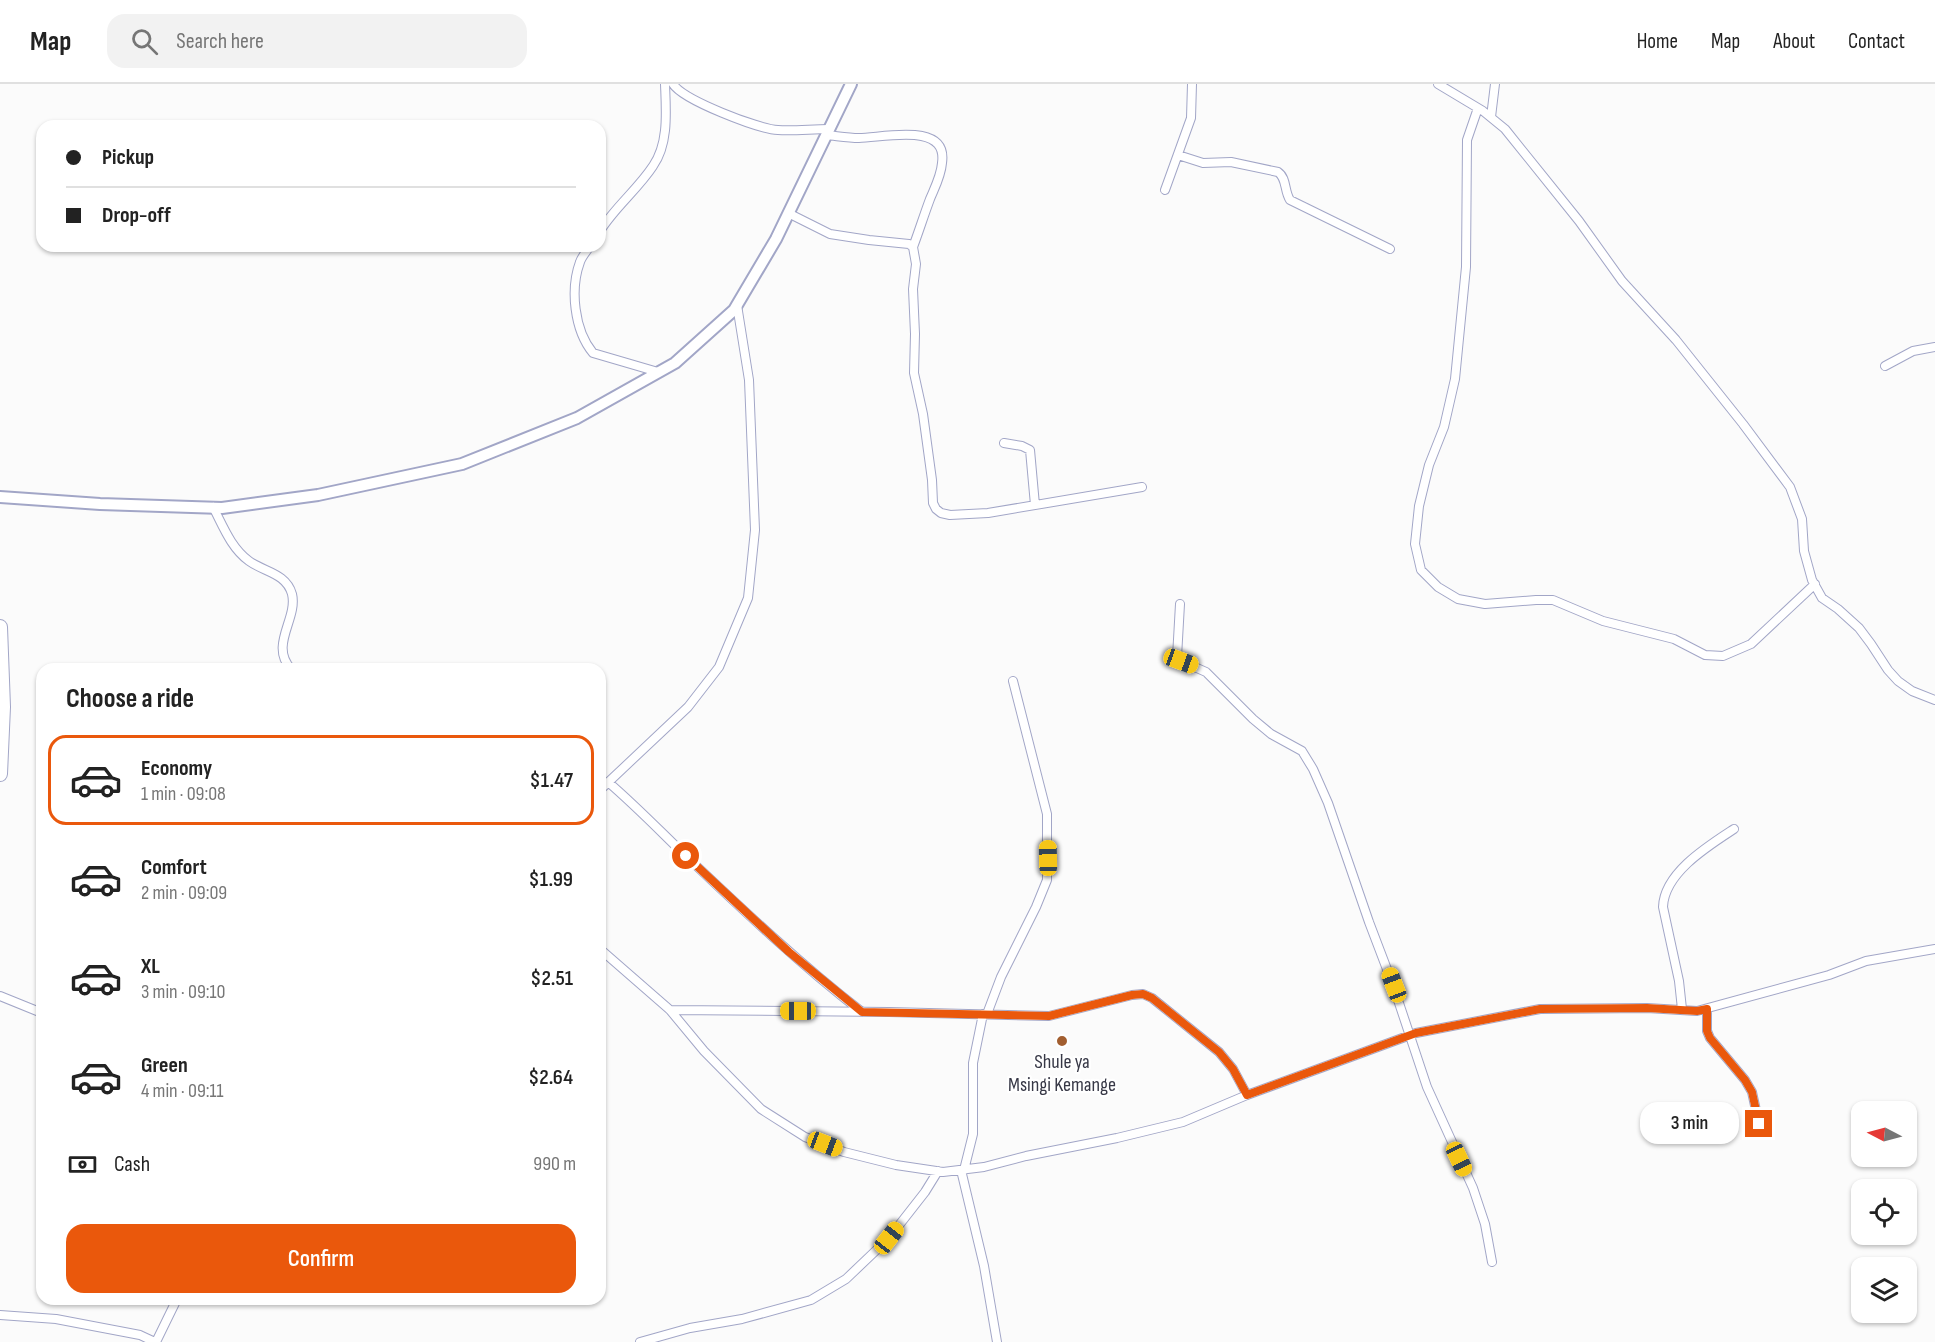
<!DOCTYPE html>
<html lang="en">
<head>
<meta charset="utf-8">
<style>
	:root { --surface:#fff; --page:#f2f2f2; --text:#222; --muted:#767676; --line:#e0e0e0; --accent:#ea580c }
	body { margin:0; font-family:"Sofia Sans Condensed",sans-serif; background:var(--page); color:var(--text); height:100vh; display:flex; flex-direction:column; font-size:22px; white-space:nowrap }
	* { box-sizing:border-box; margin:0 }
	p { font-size:20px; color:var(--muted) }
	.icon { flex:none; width:33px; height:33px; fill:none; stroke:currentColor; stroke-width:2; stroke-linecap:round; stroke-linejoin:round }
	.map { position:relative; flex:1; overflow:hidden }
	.panel { position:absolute; left:36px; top:579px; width:570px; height:642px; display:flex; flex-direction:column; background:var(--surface); border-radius:18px; box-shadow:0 2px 4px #0004 }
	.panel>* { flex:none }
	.hud { position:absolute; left:36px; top:36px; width:570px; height:132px; border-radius:18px; box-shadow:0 2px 4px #0004; display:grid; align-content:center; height:132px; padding:0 30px; background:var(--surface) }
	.needle { width:39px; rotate:276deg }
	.fabs { position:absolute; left:1851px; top:1017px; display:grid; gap:12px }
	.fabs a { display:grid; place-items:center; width:66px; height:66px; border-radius:12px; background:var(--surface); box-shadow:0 2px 4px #0004; font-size:30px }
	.end { position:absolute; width:27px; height:27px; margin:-14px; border:8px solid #ea580c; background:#fff; box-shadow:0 0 0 3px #fff }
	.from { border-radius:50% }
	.bubble { position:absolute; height:42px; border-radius:18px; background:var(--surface); box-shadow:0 2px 4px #0004; font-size:20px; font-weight:600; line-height:42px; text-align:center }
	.car { position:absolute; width:18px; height:36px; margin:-18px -9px; border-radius:8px; box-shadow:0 0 4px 2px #0007; background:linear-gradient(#f5c518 24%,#345 0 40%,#f5c518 0 76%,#345 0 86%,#f5c518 0) }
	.hud b { display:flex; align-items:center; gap:21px; height:57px; font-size:22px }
	.hud b+b { border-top:2px solid var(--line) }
	.hud i { width:15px; height:15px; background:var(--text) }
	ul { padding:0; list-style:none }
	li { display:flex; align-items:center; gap:18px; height:90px; margin:0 12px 9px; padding:0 18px; border:3px solid transparent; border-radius:18px }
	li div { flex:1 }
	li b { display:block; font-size:22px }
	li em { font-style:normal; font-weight:600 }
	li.selected { border-color:var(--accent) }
	li>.icon { width:54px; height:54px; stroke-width:1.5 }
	h2 { padding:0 30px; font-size:27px; line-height:72px }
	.pay { display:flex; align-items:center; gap:15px; height:66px; padding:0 30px; font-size:22px }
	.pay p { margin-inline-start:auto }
	.primary-button { display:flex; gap:12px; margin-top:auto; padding:12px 30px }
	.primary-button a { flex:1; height:69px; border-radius:18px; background:var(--accent); color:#fff; font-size:24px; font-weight:600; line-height:69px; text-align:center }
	header { display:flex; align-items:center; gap:36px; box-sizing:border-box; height:84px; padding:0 30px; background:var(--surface); border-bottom:2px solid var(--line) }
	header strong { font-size:28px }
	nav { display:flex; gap:33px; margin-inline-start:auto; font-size:21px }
	.search { width:420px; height:54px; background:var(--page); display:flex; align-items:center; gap:15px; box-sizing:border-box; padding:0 21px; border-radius:18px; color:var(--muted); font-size:22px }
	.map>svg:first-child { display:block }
</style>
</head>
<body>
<header>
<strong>Map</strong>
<div class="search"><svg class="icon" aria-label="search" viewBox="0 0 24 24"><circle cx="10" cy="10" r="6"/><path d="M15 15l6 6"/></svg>Search here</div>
<nav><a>Home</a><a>Map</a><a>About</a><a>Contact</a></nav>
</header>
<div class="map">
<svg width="1935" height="1258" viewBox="0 0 1935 1258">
	<rect width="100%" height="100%" fill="#fbfbfb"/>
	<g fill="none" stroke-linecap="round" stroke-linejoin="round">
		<defs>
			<path id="street" d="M673 0C683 16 758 45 778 46 794 47 812 45 829 45
				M1438 0 1483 27 1505 45 1579 137 1622 197 1676 256 1743 340 1790 403 1802 435 1804 467 1812 496 1822 514 1838 525 1859 544 1871 560 1888 586 1898 597 1912 607 1935 616
				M1478 24 1467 56 1466 183 1455 295 1444 343 1429 381 1419 422 1415 460 1421 486 1438 503 1458 515 1485 520 1536 516H1553L1603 537 1674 555 1705 571 1723 572 1751 560 1815 500
				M1491 33 1495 0
				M826 51C837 52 848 54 859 54 882 54 948 37 942 79 941 92 935 103 930 115 924 131 919 147 913 163
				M1178 71 1203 79 1231 78 1278 88C1287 94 1284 107 1290 116L1390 165
				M1165 106 1191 34 1192 0
				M788 129 830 150 869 156 909 160 913 163 916 180 913 205 915 250 914 289 923 330 932 396 933 419 936 425 941 429 950 431 988 429 1142 403
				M600 147C615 123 638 105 653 82 669 59 666 27 665 0
				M590 162C587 167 582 172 580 178 570 205 574 246 593 269L658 288
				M1885 282 1913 267 1935 263
				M1004 359 1022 362 1030 366 1035 421
				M213 423C223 442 231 464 249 477 264 488 286 489 292 510 298 535 269 561 291 585
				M1180 520 1177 573 1181 577 1206 588 1253 635 1271 650 1302 667 1313 685 1328 719 1369 838 1393 901 1427 1003 1473 1104 1485 1140 1492 1178
				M608 698C636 722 661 748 687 773 744 827 800 880 862 928
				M600 706 688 623 719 583 748 514 755 446 749 296 737 221
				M600 865 670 926 704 967 761 1025 805 1053 844 1068 896 1081 943 1088 984 1083 1026 1072 1117 1054 1183 1038 1247 1011 1416 949 1540 925 1647 924 1697 927 1829 891 1866 877 1935 865
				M0 912 42 929
				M1682 925 1679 897 1663 823C1664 789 1708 762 1734 745
				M1707 925V947L1710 954 1745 996 1752 1008 1759 1040
				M670 926 889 928 1049 932 1132 911 1143 910 1152 914 1219 968 1233 985 1247 1011
				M987 930 1001 893 1036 823 1047 796V730L1013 597
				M961 1086 984 1182 997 1258
				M964 1086 973 1050V979L983 930
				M0 1231 56 1235 140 1251 155 1258
				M156 1258 177 1215
				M640 1258 690 1244 742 1235 811 1216 846 1195 889 1154 925 1108 938 1087"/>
			<path id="secondary" d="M0 413 100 420 222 424 318 411 462 380 577 334 675 279 734 226 776 155 851 0"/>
			<path id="highway" d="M0 543 3 623 0 690"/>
		</defs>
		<use href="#street" stroke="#a2a6c7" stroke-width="10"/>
		<use href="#secondary" stroke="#a2a6c7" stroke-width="14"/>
		<use href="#highway" stroke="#a2a6c7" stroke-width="16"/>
		<use href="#street" stroke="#fff" stroke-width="8"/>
		<use href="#secondary" stroke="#fff" stroke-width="10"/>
		<use href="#highway" stroke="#fff" stroke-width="14"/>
	</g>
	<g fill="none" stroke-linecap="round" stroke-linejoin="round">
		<path stroke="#ea580c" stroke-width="8" d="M686 772 789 868 862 928 1049 932 1132 911 1143 910 1152 914 1219 968 1233 985 1247 1011 1416 949 1540 925 1647 924 1697 927 1707 925V947L1710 954 1745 996 1752 1008 1759 1040"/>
	</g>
	<circle fill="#a25e30" stroke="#fff" stroke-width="2" cx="1062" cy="957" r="6"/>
	<g text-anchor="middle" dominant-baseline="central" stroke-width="4.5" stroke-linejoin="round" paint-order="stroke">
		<g font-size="20" fill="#373846" stroke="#fff">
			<text x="1062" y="978">Shule ya<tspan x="1062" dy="23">Msingi Kemange</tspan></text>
		</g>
	</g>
</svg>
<div class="fabs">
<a><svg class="needle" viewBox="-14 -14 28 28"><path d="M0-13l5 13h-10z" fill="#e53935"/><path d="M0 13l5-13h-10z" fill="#767676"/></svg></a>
<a><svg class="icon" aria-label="locate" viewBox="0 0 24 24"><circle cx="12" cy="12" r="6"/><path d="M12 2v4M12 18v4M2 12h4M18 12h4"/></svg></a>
<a><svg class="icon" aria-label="layers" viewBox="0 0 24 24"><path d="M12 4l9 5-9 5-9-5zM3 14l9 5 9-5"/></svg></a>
</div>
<i class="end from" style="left:686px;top:772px"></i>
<i class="end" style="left:1759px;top:1040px"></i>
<div class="bubble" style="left:1640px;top:1018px;width:99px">3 min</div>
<i class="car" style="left:1181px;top:577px;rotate:110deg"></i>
<i class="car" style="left:1048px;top:774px;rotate:359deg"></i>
<i class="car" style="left:1394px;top:901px;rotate:339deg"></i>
<i class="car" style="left:798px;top:927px;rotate:270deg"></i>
<i class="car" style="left:825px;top:1060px;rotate:111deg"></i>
<i class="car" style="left:1459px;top:1075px;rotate:155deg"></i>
<i class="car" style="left:889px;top:1154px;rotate:38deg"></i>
<div class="hud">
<b><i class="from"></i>Pickup</b>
<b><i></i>Drop-off</b>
</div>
<section class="panel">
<h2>Choose a ride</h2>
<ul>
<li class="selected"><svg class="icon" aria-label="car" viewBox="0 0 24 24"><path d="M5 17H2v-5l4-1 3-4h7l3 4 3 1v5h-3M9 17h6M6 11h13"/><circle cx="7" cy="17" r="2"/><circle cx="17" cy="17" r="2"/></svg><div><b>Economy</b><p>1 min · 09:08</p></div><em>$1.47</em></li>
<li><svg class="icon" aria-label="car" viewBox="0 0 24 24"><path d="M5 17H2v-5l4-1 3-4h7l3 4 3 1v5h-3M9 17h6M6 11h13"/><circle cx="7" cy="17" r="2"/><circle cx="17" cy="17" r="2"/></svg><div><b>Comfort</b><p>2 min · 09:09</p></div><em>$1.99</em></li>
<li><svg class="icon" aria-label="car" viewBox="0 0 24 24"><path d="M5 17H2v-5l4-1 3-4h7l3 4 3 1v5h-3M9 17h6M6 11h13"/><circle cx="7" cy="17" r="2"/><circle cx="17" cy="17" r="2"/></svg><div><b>XL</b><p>3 min · 09:10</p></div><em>$2.51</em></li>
<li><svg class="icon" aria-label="car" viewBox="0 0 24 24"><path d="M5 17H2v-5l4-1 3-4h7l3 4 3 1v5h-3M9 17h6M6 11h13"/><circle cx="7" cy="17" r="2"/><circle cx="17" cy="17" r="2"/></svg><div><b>Green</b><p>4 min · 09:11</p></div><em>$2.64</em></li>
</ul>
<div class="pay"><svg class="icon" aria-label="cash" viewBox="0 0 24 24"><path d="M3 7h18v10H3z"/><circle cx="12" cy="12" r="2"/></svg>Cash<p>990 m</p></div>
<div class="primary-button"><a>Confirm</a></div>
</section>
</div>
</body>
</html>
